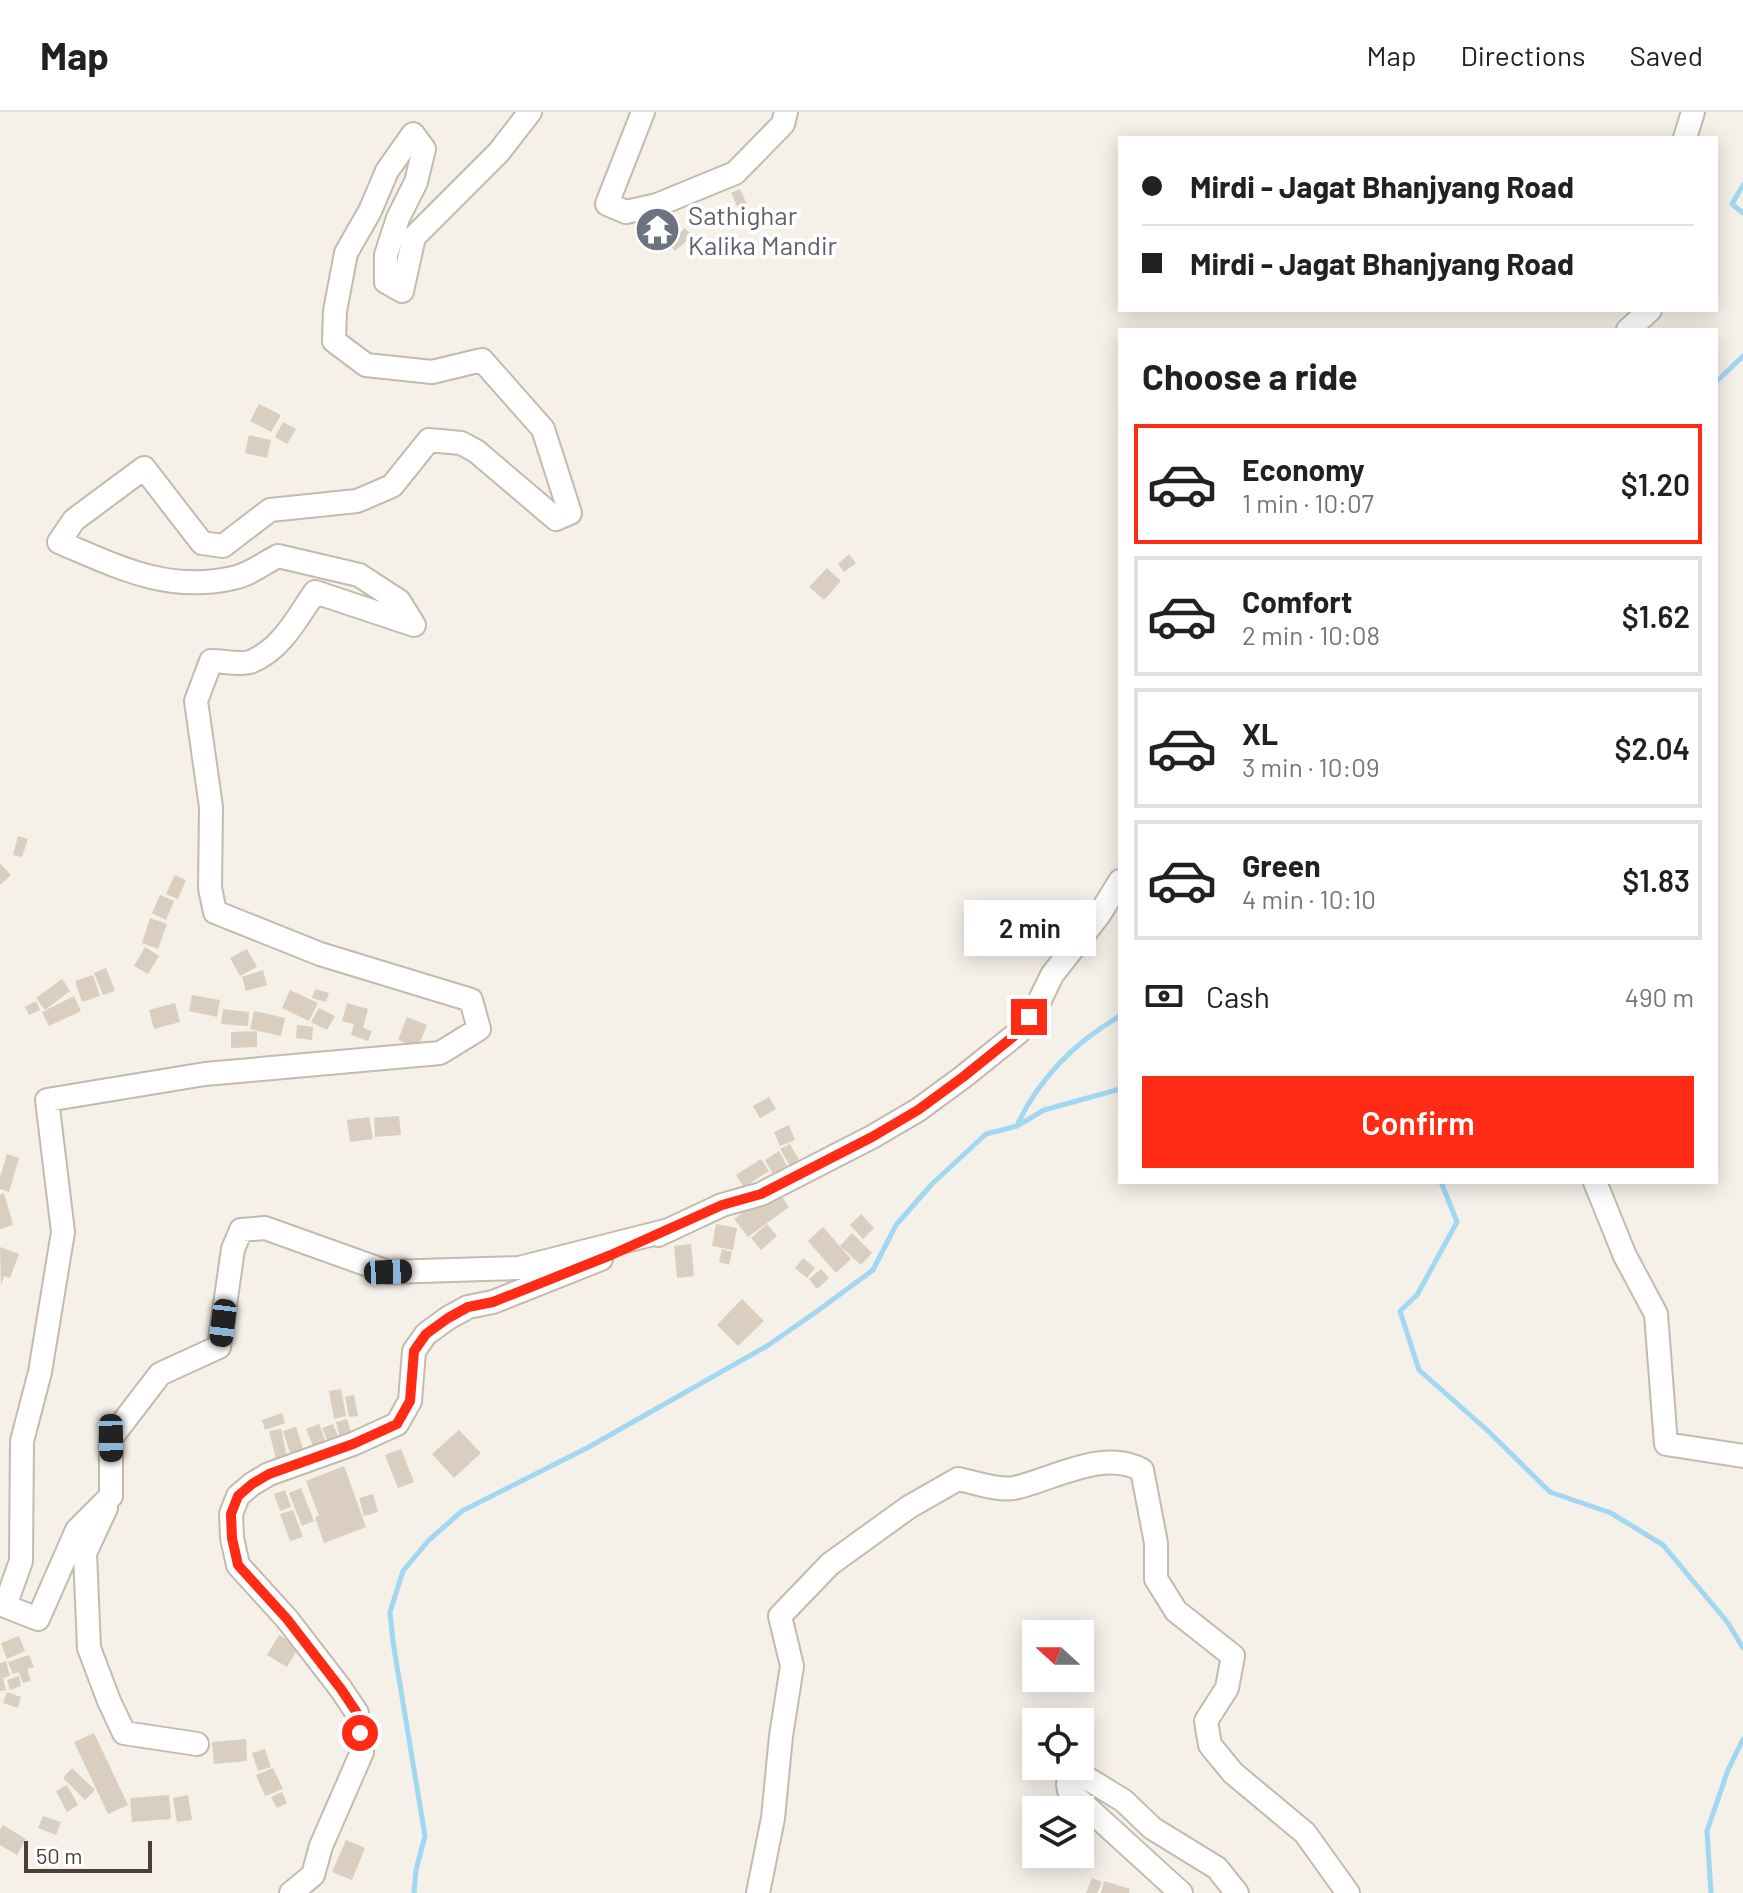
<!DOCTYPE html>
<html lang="en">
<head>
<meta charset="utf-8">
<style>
	:root { --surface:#fff; --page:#f2f2f2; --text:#202124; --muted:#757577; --line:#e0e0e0; --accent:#ff2b15 }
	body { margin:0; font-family:Barlow,sans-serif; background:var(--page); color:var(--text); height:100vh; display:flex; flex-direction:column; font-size:30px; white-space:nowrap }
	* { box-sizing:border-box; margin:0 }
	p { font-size:26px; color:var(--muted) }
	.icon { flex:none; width:44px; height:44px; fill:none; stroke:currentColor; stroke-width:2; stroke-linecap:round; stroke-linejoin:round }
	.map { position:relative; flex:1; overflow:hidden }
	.sheet { position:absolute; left:1118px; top:216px; width:600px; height:856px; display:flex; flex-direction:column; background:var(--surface); border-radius:0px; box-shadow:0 4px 20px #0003 }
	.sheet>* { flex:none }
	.top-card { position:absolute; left:1118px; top:24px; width:600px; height:176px; border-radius:0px; box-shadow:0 4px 20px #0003; display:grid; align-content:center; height:176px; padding:0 24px; background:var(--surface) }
	.needle { width:52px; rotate:291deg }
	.controls { position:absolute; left:1022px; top:1508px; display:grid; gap:16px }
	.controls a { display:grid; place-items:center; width:72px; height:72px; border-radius:0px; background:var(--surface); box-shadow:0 4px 20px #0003; font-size:40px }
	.scale { position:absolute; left:24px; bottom:20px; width:128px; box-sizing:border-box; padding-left:8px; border:4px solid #484036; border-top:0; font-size:22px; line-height:28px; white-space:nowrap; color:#484036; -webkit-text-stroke:6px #fff; paint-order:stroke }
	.end { position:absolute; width:36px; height:36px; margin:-18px; border:10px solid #ff2b15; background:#fff; box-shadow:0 0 0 4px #fff }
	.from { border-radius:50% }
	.bubble { position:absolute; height:56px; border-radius:0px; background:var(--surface); box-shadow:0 4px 20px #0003; font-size:26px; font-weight:600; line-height:56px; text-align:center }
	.car { position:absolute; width:24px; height:48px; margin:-24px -12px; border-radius:10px; box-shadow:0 0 6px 2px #0007; background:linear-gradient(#222 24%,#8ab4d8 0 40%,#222 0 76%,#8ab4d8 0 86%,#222 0) }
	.top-card b { display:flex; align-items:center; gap:28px; height:76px; font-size:30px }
	.top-card b+b { border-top:2px solid var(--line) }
	.top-card i { width:20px; height:20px; background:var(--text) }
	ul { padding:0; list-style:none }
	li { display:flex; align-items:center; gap:24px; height:120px; margin:0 16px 12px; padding:0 8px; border:4px solid var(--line); border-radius:0px }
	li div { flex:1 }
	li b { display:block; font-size:30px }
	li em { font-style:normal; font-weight:600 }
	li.selected { border-color:var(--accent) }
	li>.icon { width:72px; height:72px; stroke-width:1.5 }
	h2 { padding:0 24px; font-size:36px; line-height:96px }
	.pay { display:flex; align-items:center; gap:20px; height:88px; padding:0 24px; font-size:30px }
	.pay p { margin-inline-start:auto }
	.button { display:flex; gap:16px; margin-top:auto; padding:16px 24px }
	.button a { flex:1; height:92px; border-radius:0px; background:var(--accent); color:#fff; font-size:32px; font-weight:600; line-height:92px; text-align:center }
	header { display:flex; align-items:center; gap:48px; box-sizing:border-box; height:112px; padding:0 40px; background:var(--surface); border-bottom:2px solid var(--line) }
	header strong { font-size:38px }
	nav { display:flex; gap:44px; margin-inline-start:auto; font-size:28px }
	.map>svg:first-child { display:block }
</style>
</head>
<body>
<header>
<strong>Map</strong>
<nav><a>Map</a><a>Directions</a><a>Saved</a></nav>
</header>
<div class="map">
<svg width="1743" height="1781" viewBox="0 0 1743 1781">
	<rect width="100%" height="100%" fill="#f5f0e8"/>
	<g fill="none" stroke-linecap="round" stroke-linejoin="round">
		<path stroke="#a2d7f3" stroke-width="5" d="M1743 73 1732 92 1743 101
			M1716 270 1743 244
			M1018 1011C1041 964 1075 930 1120 904
			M1441 1070 1457 1110 1417 1183 1400 1199 1419 1258 1487 1318 1550 1380 1611 1401 1663 1433 1728 1511 1743 1536
			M414 1781 416 1758 425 1724 393 1530 390 1500 403 1459 429 1428 462 1399 587 1336 767 1234 816 1200 873 1158 896 1113 932 1072 986 1022 1017 1014 1044 998 1120 977
			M1711 1781 1707 1719 1728 1658 1743 1627"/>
	</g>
	<path fill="#dacec0" d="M740 77 751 101 742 105 731 81Z
		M674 104 680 118 670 123 664 108Z
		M663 110 664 121 651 123 650 112Z
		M685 116 692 124 675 139 668 131Z
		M259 292 281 303 271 320 250 309Z
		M283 310 296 317 287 332 275 325Z
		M249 323 271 328 267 346 245 341Z
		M849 442 856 451 844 460 838 452Z
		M827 456 841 469 824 488 809 475Z
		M18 724 28 727 22 745 13 743Z
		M0 751 11 763 0 773Z
		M175 763 186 768 178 787 166 782Z
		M160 783 174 789 166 808 152 801Z
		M150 806 167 812 158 837 142 831Z
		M145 835 159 844 148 862 134 854Z
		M247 837 257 855 240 864 230 846Z
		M106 856 115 879 103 883 94 861Z
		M263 858 267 873 246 879 242 865Z
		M93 863 100 884 82 890 75 869Z
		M62 867 70 879 45 898 36 886Z
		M315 877 329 881 326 890 312 886Z
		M290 878 318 891 309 909 282 896Z
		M192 883 220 888 217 905 189 899Z
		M74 884 81 899 49 914 42 900Z
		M36 889 40 898 29 903 25 895Z
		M175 891 180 910 154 917 149 898Z
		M347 891 368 897 363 916 372 919 368 929 351 923 354 912 342 909Z
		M319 896 335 904 327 918 311 910Z
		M223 897 249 900 248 914 221 912Z
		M254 899 285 906 281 924 250 917Z
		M407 905 427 913 418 935 398 928Z
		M297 913 313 915 312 928 296 926Z
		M257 919V935L231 936V920Z
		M769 985 776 997 760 1006 753 994Z
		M399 1004 401 1023 375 1025 374 1006Z
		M369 1005 373 1027 350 1030 347 1008Z
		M789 1013 795 1028 780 1034 774 1020Z
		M790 1032 799 1048 790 1054 780 1037Z
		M779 1039 787 1054 773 1062 765 1048Z
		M7 1042 19 1046 9 1080 0 1077V1065Z
		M761 1047 769 1059 744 1075 736 1063Z
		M776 1076 789 1095 748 1125 734 1107Z
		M4 1081 13 1113 0 1117V1083Z
		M861 1102 874 1116 863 1127 850 1113Z
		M716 1112 737 1116 733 1138 712 1134Z
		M767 1112 777 1124 761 1138 751 1126Z
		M823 1115 851 1147 836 1161 808 1129Z
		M852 1121 872 1141 861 1153 840 1134Z
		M691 1132 694 1164 677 1166 674 1134Z
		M0 1135 19 1142 10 1166 4 1164 1 1174Z
		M722 1137 732 1140 729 1153 719 1150Z
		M803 1146 815 1156 807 1166 795 1156Z
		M821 1157 829 1166 817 1177 809 1167Z
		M742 1187 764 1209 738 1234 717 1213Z
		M341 1277 346 1304 334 1307 329 1279Z
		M354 1283 358 1304 349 1305 345 1285Z
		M282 1301 285 1311 265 1318 262 1308Z
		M347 1307 353 1327 341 1330 336 1310Z
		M319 1312 328 1336 316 1341 306 1317Z
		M333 1312 341 1331 330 1335 322 1316Z
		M296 1315 304 1340 291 1344 283 1319Z
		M281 1317 287 1345 276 1347 269 1319Z
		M459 1318 481 1341 454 1366 432 1342Z
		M401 1337 414 1370 398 1376 385 1343Z
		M344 1354 366 1415 324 1431 315 1405 319 1404 306 1369Z
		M301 1376 314 1409 302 1414 289 1381Z
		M285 1378 291 1395 280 1399 274 1382Z
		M373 1382 378 1400 364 1404 359 1386Z
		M293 1398 303 1425 290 1429 280 1402Z
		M279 1523 299 1535 287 1555 267 1543Z
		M19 1524 25 1539 7 1547 1 1531Z
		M29 1543 34 1555 27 1557 31 1569 23 1571 19 1560 13 1562 8 1550Z
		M6 1549 10 1564 3 1566 6 1578 0 1579V1551Z
		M19 1564 21 1574 10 1578 7 1568Z
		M7 1580 21 1585 18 1596 3 1591Z
		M94 1621 128 1693 108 1702 74 1630Z
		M246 1627 247 1649 214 1652 212 1630Z
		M265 1637 271 1655 258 1659 252 1641Z
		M72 1656 95 1678 85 1688 63 1666Z
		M273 1656 283 1677 265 1684 256 1663Z
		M67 1673 78 1693 67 1700 56 1679Z
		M282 1680 287 1691 277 1696 271 1685Z
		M169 1683 171 1707 132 1710 130 1686Z
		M188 1683 192 1708 177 1710 173 1686Z
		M43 1704 61 1710 56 1723 38 1716Z
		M3 1713 26 1727 17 1743 0 1733V1718Z
		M346 1728 365 1736 352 1768 332 1760Z
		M1092 1766 1102 1770 1097 1781H1086Z
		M1104 1769 1130 1777 1129 1781H1101Z"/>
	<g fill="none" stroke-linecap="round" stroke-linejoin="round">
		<defs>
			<path id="minor" d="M530 0 499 40 414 125 402 179 386 170V143L398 106 416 70 424 37 413 22 387 59 370 99 346 141 335 199 334 229 366 253 432 260 482 248 543 317 570 401 556 407 476 339 461 331 429 328 392 374 357 389 270 398 223 434 202 431 144 356 74 408 59 430C118 455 168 481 233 466 249 463 264 451 278 444L359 463 399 489 414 513 315 480C297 506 281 538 250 550 239 553 223 549 211 549L196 589 211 695 210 776 215 800 320 842 471 888 479 917 440 941 205 962 47 988 63 1120 40 1260 22 1329 21 1449 5 1494 38 1507 77 1418 111 1384V1326L160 1262 219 1235 233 1137 241 1118 265 1116 388 1160 519 1156 669 1118
				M643 0 607 92 626 100 657 93 735 61 783 12 786 0
				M1685 26 1693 0
				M1628 218 1650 198
				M1595 1070 1625 1144 1656 1202 1666 1332 1743 1344
				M658 1123 722 1093 761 1082 872 1025 918 998 963 965 1019 920 1039 890 1052 863 1099 803 1120 769
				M106 1396 85 1441 89 1536 109 1589 124 1621 197 1632
				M291 1781 313 1763 321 1734 362 1640 357 1601 341 1577 287 1507 238 1453 232 1426 231 1402 238 1384 252 1372 269 1362 353 1332 397 1312 410 1289 414 1239 426 1222 448 1206 468 1195 493 1190 601 1147
				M758 1781 773 1706 781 1624 792 1554 780 1504 830 1452 909 1395 958 1367C974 1370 998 1379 1014 1376 1052 1368 1103 1336 1142 1358L1156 1431V1467L1176 1499 1233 1544 1227 1576 1206 1609 1210 1633 1233 1661 1305 1721 1348 1781
				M1181 1781 1069 1679 1068 1672 1080 1662 1124 1689 1152 1716 1217 1756 1237 1781"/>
		</defs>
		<use href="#minor" stroke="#c4baad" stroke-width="26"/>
		<use href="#minor" stroke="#fff" stroke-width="22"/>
	</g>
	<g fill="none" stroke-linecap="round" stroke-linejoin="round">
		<path stroke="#ff2b15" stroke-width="10" d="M360 1621 357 1601 341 1577 287 1507 238 1453 232 1426 231 1402 238 1384 252 1372 269 1362 353 1332 397 1312 410 1289 414 1239 426 1222 448 1206 468 1195 493 1190 611 1143 722 1093 761 1082 872 1025 918 998 963 965 1019 920 1029 905"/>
	</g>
	<defs>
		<symbol id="temple-disc" viewBox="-11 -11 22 22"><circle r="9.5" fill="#6b7280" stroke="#fff"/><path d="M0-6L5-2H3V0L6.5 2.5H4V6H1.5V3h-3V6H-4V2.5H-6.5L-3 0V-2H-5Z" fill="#fff"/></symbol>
	</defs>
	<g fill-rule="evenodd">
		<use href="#temple-disc" x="632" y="92" width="51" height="51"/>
	</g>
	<g text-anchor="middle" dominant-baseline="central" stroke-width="8" stroke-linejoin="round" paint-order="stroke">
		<g font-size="26" fill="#5b616d" stroke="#fff" text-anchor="start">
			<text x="688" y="102">Sathighar<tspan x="688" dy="30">Kalika Mandir</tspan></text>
		</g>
	</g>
</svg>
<div class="controls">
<a><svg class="needle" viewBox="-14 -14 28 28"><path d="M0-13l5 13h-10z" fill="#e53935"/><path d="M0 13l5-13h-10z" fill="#757577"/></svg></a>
<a><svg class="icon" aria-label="locate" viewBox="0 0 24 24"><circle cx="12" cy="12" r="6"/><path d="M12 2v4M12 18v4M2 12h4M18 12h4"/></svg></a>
<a><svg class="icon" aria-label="layers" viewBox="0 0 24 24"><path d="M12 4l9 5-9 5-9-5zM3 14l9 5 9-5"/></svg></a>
</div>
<div class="scale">50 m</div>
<i class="end from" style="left:360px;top:1621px"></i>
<i class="end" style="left:1029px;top:905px"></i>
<div class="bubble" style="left:964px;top:788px;width:132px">2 min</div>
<i class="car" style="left:388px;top:1160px;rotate:88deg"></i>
<i class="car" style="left:223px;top:1211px;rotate:187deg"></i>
<i class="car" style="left:111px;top:1326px;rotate:179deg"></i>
<div class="top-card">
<b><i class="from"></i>Mirdi - Jagat Bhanjyang Road</b>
<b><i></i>Mirdi - Jagat Bhanjyang Road</b>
</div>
<section class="sheet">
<h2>Choose a ride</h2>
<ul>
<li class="selected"><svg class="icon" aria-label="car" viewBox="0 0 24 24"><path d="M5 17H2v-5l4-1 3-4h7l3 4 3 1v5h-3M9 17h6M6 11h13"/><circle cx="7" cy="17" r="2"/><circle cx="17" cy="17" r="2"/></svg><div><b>Economy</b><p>1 min · 10:07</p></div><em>$1.20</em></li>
<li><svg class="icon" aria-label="car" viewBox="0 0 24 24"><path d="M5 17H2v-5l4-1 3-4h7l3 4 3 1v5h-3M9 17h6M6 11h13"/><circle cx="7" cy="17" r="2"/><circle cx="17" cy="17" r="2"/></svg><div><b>Comfort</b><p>2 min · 10:08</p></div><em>$1.62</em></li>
<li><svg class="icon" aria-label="car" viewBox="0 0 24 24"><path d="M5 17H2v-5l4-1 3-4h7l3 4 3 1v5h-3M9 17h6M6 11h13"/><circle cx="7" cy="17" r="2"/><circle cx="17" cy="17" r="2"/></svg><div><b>XL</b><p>3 min · 10:09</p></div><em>$2.04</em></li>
<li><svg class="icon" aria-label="car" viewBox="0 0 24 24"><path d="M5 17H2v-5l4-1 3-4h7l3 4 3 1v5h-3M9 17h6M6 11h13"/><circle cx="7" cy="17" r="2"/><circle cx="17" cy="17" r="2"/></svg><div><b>Green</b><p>4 min · 10:10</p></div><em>$1.83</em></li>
</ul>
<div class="pay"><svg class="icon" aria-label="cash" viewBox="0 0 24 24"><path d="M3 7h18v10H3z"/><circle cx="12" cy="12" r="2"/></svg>Cash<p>490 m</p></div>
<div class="button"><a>Confirm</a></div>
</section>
</div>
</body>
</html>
